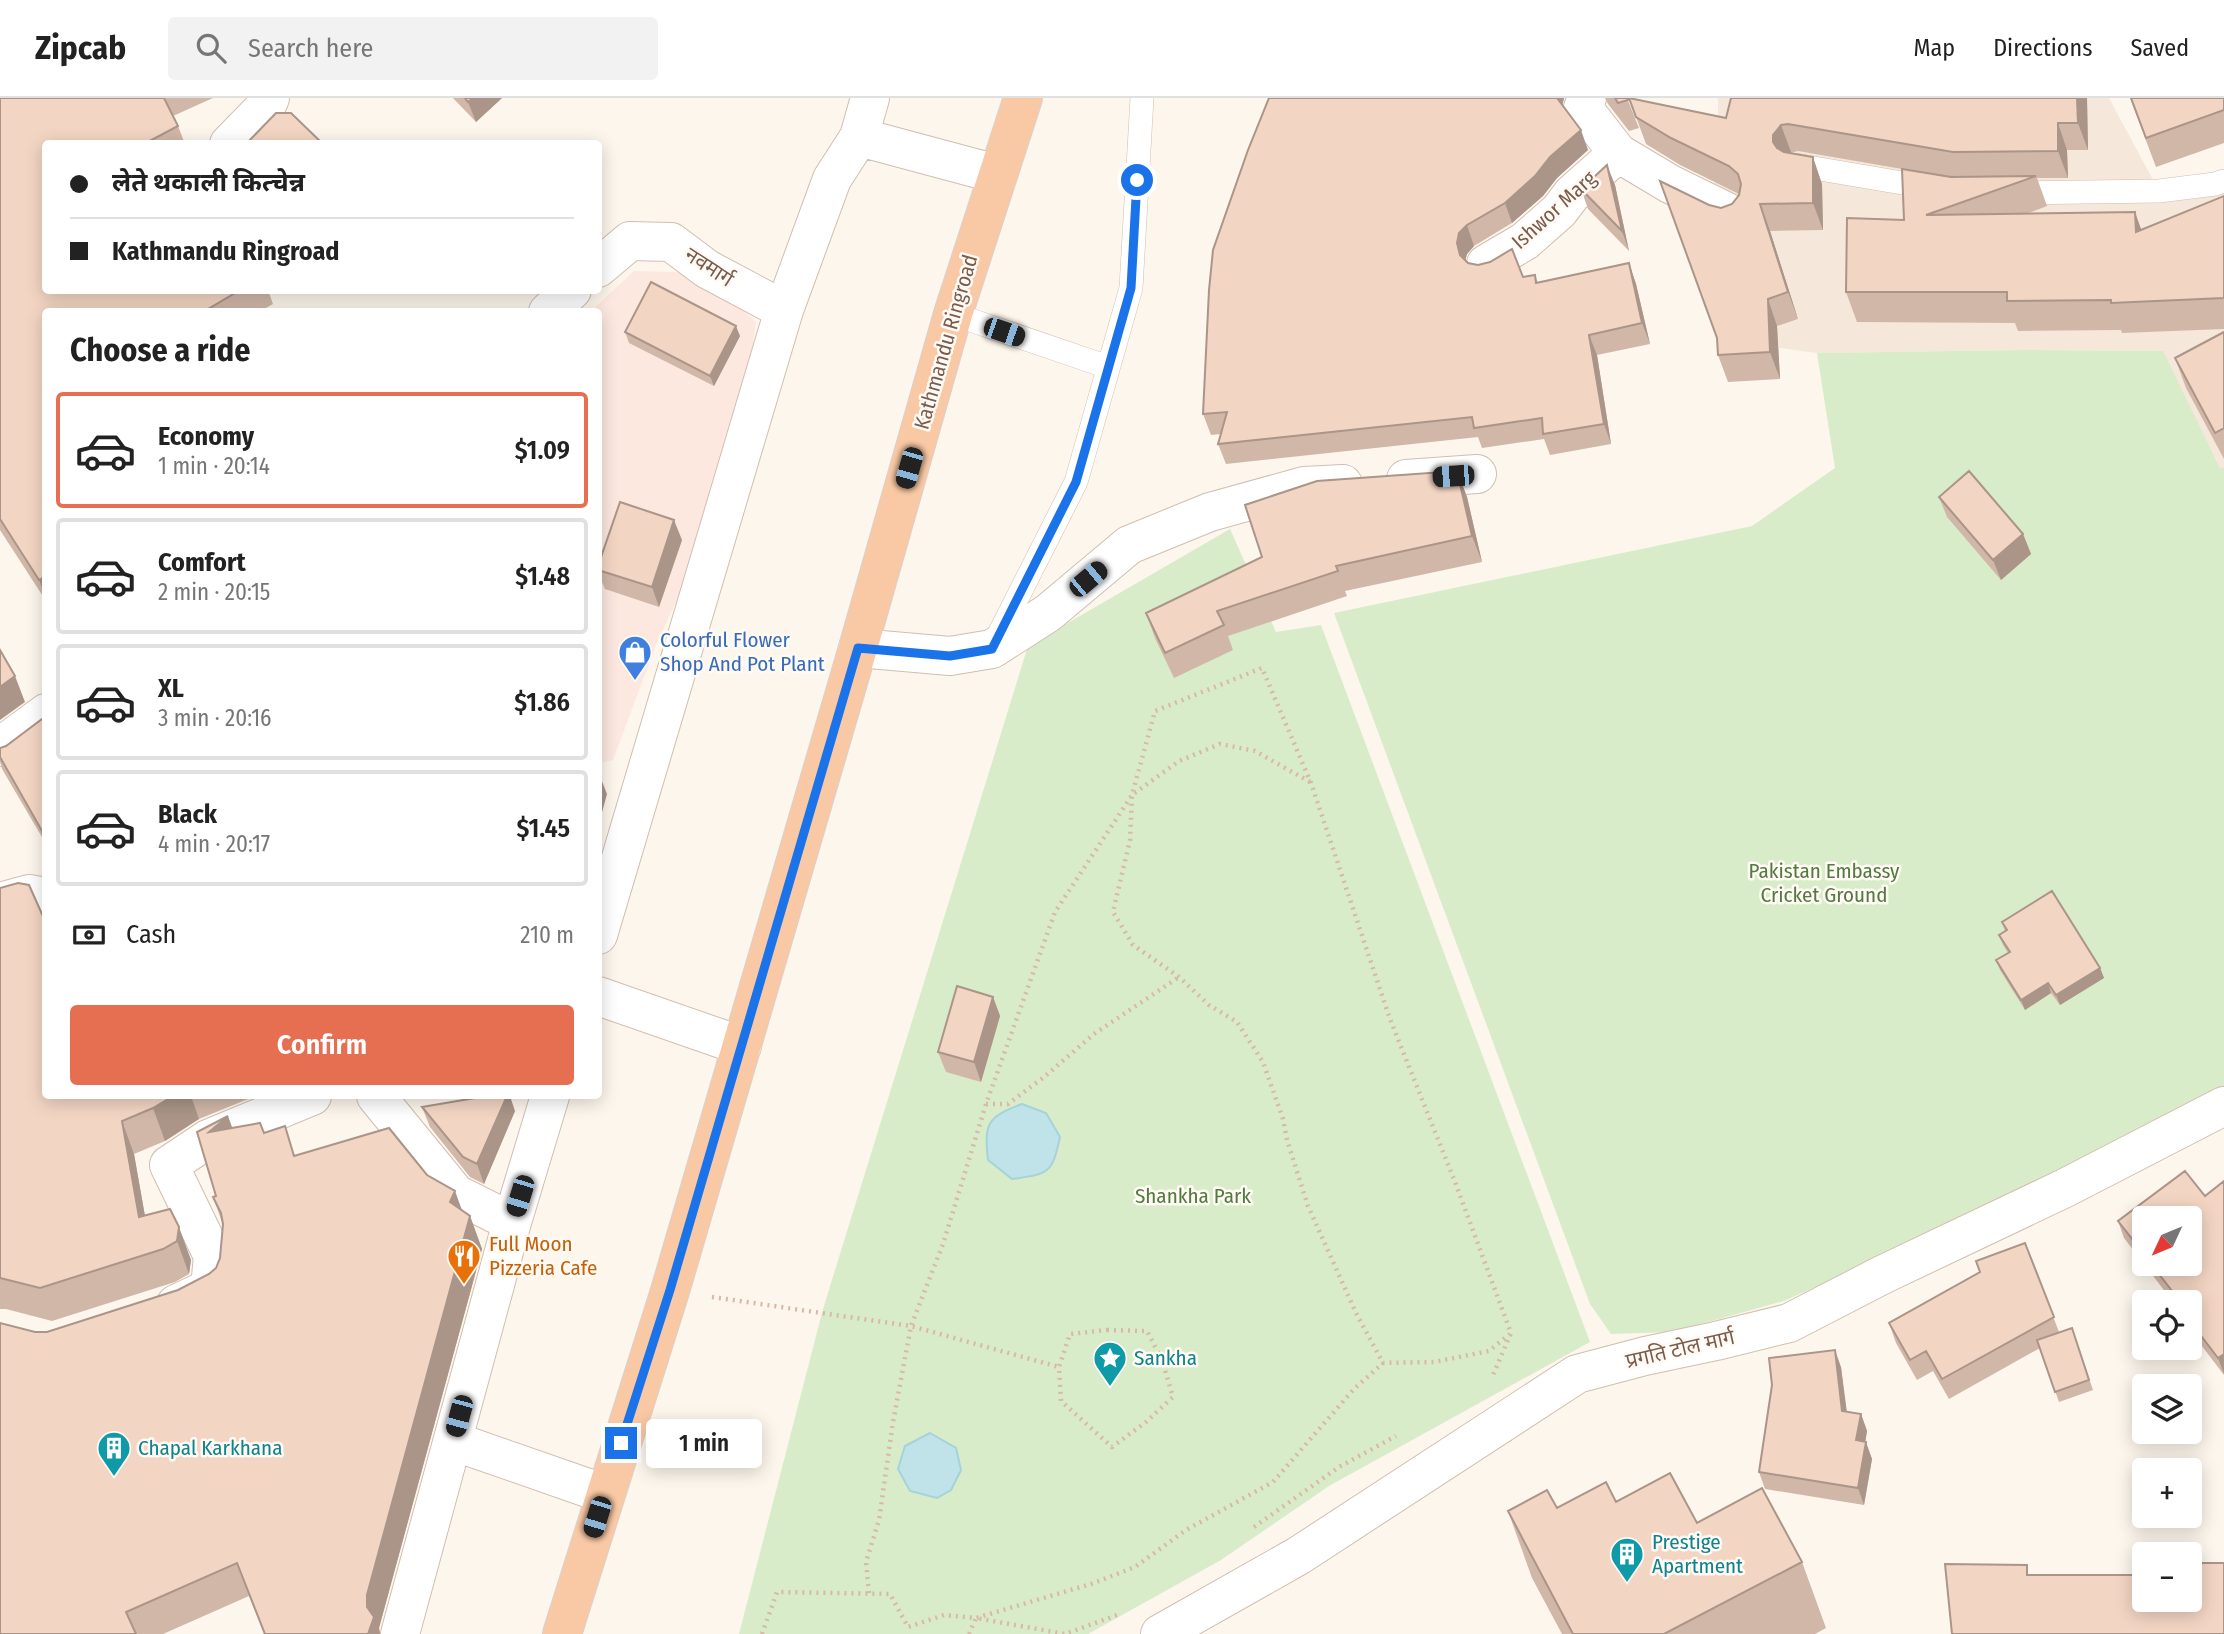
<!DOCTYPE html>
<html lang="en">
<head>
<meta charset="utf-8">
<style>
	:root { --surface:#fff; --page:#f2f2f2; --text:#222; --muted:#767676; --line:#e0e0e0; --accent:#e76f51 }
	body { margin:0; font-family:"Fira Sans Condensed","Noto Sans Devanagari",sans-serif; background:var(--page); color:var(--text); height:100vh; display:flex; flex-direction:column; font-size:26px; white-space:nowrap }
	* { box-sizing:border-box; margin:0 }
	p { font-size:23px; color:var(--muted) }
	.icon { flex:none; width:38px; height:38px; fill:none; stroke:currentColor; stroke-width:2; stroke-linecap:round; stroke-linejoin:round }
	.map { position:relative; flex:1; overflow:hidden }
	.panel { position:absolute; left:42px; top:210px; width:560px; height:791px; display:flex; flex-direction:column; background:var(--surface); border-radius:7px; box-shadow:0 4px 18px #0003 }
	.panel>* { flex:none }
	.guide { position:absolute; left:42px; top:42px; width:560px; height:154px; border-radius:7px; box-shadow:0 4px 18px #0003; display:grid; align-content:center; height:154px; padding:0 28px; background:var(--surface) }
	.needle { width:46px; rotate:226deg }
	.controls { position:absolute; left:2132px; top:1108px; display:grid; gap:14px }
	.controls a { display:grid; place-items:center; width:70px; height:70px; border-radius:7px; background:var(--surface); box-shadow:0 4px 18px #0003; font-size:35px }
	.end { position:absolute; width:32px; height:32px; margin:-16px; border:9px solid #1a73e8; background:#fff; box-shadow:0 0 0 4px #fff }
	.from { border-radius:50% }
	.bubble { position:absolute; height:49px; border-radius:7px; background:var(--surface); box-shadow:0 4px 18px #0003; font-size:23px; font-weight:600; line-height:49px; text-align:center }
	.car { position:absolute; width:21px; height:42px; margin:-21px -10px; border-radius:9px; box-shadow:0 0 5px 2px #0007; background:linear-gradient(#222 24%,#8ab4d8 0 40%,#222 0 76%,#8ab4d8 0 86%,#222 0) }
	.guide b { display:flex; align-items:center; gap:24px; height:66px; font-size:26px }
	.guide b+b { border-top:2px solid var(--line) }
	.guide i { width:18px; height:18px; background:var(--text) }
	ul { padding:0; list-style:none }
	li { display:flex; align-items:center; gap:21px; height:116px; margin:0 14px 10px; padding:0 14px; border:4px solid var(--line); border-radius:7px }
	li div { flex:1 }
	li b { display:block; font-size:26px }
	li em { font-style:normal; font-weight:600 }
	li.active { border-color:var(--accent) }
	li>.icon { width:63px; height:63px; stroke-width:1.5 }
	h2 { padding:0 28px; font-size:32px; line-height:84px }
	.pay { display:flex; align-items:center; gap:18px; height:77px; padding:0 28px; font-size:26px }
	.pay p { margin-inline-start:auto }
	.button { display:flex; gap:14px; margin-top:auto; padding:14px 28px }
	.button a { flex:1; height:80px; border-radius:7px; background:var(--accent); color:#fff; font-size:28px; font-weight:600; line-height:80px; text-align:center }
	header { display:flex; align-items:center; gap:42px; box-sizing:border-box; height:98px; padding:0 35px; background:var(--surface); border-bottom:2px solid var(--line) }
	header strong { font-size:33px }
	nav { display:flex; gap:38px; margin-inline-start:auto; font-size:24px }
	.search { width:490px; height:63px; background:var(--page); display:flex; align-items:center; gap:18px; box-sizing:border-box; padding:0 24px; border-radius:7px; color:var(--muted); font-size:26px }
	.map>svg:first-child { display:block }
</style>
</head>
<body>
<header>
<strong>Zipcab</strong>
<div class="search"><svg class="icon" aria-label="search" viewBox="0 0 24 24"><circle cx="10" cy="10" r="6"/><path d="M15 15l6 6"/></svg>Search here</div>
<nav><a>Map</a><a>Directions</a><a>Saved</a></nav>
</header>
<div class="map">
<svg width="2224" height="1536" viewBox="0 0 2224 1536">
	<rect width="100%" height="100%" fill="#fdf6ec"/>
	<path fill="#f5e8da" d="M1718 0H2109L2159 93 2224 77V369L2220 370 2162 253 2024 252 1817 255 1766 248 1703 186 1718 48Z"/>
	<path fill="#fde8e0" d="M634 173 704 175 756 224 746 293 705 442 656 547 613 662 599 665 598 214H590Z"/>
	<path fill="#d8ecc9" d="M2024 252 2163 253 2220 370 2224 369V990L2075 1073 1784 1203 1672 1234 1611 1236 1590 1206 1334 515 1752 428 1835 370 1817 255Z
		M1230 431 1276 534 1321 527 1590 1244 1329 1388 1221 1462 1088 1536H739L823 1211 1028 548Z"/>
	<path fill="#bfe3e8" stroke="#a5d3da" stroke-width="2" d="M1022 1006 1046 1015 1060 1039C1052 1076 1049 1076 1012 1081L988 1062C984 1025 987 1019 1022 1006Z
		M930 1335 956 1350 961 1372 951 1392 937 1400 910 1393 898 1371 905 1348Z"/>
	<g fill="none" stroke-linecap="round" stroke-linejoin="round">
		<defs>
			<path id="service" d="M1796 67 1932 90
				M2011 95 2159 93 2215 86 2224 83
				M953 216 1108 269
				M995 544 1076 384 1131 190 1142 0"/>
			<path id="minor" d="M1587 0 1583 10 1618 55 1670 86 1729 115
				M859 39 997 76
				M229 46 267 7 270 0
				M1486 166 1525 143 1559 113 1572 96 1618 55
				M598 170 630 143 671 144 707 171 784 212
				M548 214 572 192
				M1406 381 1477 376
				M858 550 950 558 992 551 1048 515 1129 447 1210 414 1304 388 1343 386
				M0 649 46 615
				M0 804 29 796 46 799
				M598 837 784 212 832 81 859 39 870 0
				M598 898 742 948
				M376 998 456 1096 512 1124
				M176 1206 210 1190 213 1158 169 1067 208 1041 312 998
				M453 1343 605 1396
				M400 1536 512 1124 550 998
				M1160 1536 1298 1458 1577 1276 1645 1258 1716 1243 1789 1225 1882 1177 2065 1090 2224 1008"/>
			<path id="trunk" d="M562 1536 670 1193 858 550 953 216 1023 0"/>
		</defs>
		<use href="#service" stroke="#d1beb0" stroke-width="24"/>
		<use href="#minor" stroke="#d1beb0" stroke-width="40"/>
		<use href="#trunk" stroke="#dad1cd" stroke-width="40"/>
		<path stroke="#d9b8a5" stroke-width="4.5" stroke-dasharray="2 5" stroke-linecap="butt" d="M1310 684 1255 653 1220 646 1179 663 1132 697 1130 742 1113 814 1133 847 1179 879 1209 907 1237 924 1263 964 1283 1021 1287 1042 1308 1108 1356 1215 1383 1265 1434 1264 1489 1253 1510 1236
			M986 1006H1008L1044 979 1094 936 1179 879
			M712 1199 911 1228 1059 1269
			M1107 1232 1147 1233 1162 1262 1173 1299 1146 1324 1112 1349 1061 1303 1059 1269 1070 1236Z
			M1254 1429 1339 1369 1396 1338
			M869 1495 866 1464 879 1422 893 1324 911 1228 943 1146 986 1006 1055 814 1132 697 1155 613 1262 570 1311 685 1390 921 1455 1084 1511 1235 1493 1277
			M762 1536 777 1494 890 1496 908 1529 944 1517 976 1520 1091 1486 1135 1469 1186 1432 1273 1384 1354 1291 1383 1265
			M969 1536 976 1520 1065 1536 1120 1516"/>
		<use href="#service" stroke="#fff" stroke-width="23"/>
		<use href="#minor" stroke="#fff" stroke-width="38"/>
		<use href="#trunk" stroke="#f9c8a4" stroke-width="38"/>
	</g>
	<path fill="#d1b7a8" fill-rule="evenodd" d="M0 0H213L173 18 178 28 185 46H46V192H268L273 206 259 214H46V503L0 432Z
		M453 0H502L476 24Z
		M1269 0H1564L1562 8 1588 52 1557 80 1543 98 1512 125 1474 148 1467 156 1465 162 1468 165 1523 179 1535 177 1538 185 1629 165 1636 186 1650 246 1597 257 1611 346 1550 357 1544 341 1482 350 1478 339 1226 366 1218 346 1221 336 1211 337 1203 316Z
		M1605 0H1627L1639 30 1629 33 1608 6Z
		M1629 0 1726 20 1731 0H2087L2088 52H2067L2068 80H2037L2047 108 2026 116 2141 132 2224 98V231L2122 235 2121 232 2018 233 2015 225 1857 224 1846 194 1904 122 1902 71 1798 53 1790 55 1822 86 1823 132 1770 133 1798 221 1777 228 1780 281 1728 284 1718 257 1709 107 1721 110 1732 106 1739 96 1680 67 1646 46Z
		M2130 0H2224V45L2156 69Z
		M1615 87 1629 153 1588 111 1581 91Z
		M625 234 740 238 714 288 629 245Z
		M2224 234V361L2186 290 2175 260Z
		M1457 373 1467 399 1482 464 1345 493 1347 498 1228 538 1233 552 1174 580 1155 540 1146 515Z
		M1939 399 2023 436 2031 456 2001 482 1947 419Z
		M682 442 659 509 605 491 598 475V468Z
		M46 618V746L2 671 0 664V650L6 648Z
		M0 790 46 998H247L248 1001 199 1021 165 1043 134 1056 145 1118 170 1111 191 1162 189 1176 175 1184 52 1223 6 1211H0Z
		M2002 824 2100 870 2104 880 2060 907 2051 895 2025 912 2000 872 1996 862 2008 855 2003 847 1999 837 2005 833Z
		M993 899 1000 918 981 984 946 974 938 954Z
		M422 1009 515 1013 484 1086 470 1079 430 1029Z
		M232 1030 264 1035 296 1058 427 1077 462 1112 470 1118 482 1151 379 1530 380 1536H264L249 1498 163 1536H0L35 1234H47L178 1192 209 1176 216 1170 220 1160 223 1127 213 1099 216 1098Z
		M2224 1083V1277L2189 1231V1204H2173L2124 1140 2118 1123 2205 1098ZM2144 1120 2189 1166H2144Z
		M2025 1145 2059 1234 2072 1230 2093 1292 2059 1304 2040 1250 1949 1301 1933 1273 1917 1282 1896 1245 1889 1225 1980 1174Z
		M1841 1269 1846 1313 1861 1316 1867 1333 1865 1344 1872 1361 1864 1407 1765 1391 1759 1374Z
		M1616 1404 1697 1425 1802 1464 1826 1530 1815 1536H1562L1532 1480 1508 1413Z"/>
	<path fill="#aa9588" d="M473 0H502L476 24 468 4Z
		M1557 0H1564L1561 12Z
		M2077 0H2087L2088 52 2078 25Z
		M2058 25 2067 52 2068 80 2058 53Z
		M1781 27 1791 54 1782 64 1773 44V37Z
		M1581 32 1588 52 1557 80 1543 98 1512 125 1505 105 1550 59Z
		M1813 59 1822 86 1823 132 1813 105Z
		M1607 67 1615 87 1629 153 1622 133Z
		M1760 106 1770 133 1798 221 1788 194Z
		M2135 114 2146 145 2136 134Z
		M1467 127 1474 148 1467 156 1464 166 1460 157 1457 145 1459 135Z
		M1629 165 1636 186 1650 246 1642 225Z
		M1768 201 1777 228 1780 281 1770 254Z
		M736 228 740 238 714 288 710 278Z
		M1589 237 1597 257 1611 346 1604 326Z
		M1457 373 1467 399 1482 464 1472 438Z
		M674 422 682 442 659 509 652 489Z
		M2023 436 2031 456 2001 482 1993 462Z
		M46 478V499L39 482Z
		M15 578 25 604 0 622V589Z
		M598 673 607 696 598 729Z
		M2100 870 2104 880 2060 907 2056 897Z
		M2048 885 2051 895 2025 912 2021 902Z
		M993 899 1000 918 981 984 974 964Z
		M173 998H191L199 1021 165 1043 153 1010Z
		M507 998H510L515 1013 484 1086 477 1066Z
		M228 1018 240 1051 209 1034Z
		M122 1023 134 1056 151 1152 139 1119Z
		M455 1093 467 1126 450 1104Z
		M470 1118 482 1151 379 1530 380 1536H368L367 1497Z
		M179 1129 191 1162 189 1176 177 1143Z
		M1835 1252 1841 1269 1849 1330 1842 1313Z
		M2224 1256V1276L2218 1260Z
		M1861 1316 1867 1333 1863 1359 1856 1342Z
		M1866 1344 1872 1361 1864 1407 1858 1390Z"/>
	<path fill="#f3d5c3" stroke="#aa9588" stroke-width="2" d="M0 0H164L178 28 144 46H46V192H240L203 214H138L137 212 134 214H46V478L39 482 0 421Z
		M465 0H473L468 4Z
		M1269 0H1557L1581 32 1550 59 1535 78 1505 105 1467 127 1459 135 1457 145 1460 157 1468 165 1478 167 1490 164 1512 151 1523 179 1535 177 1536 185 1629 165 1642 225 1589 237 1604 326 1543 336 1542 320 1474 330 1472 319 1218 346 1227 314 1203 316 1209 192 1213 152 1248 52Z
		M1615 0H1627L1628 2 1618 5Z
		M1629 0 1726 20 1731 0H2077L2078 25H2058V53L1953 54 1788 26 1781 27 1773 37V44L1777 50 1784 54 1813 59V105L1760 106 1788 194 1768 201 1770 254 1718 257 1717 240 1660 83 1709 107 1721 110 1732 106 1739 97 1741 86 1738 76 1729 68 1671 40 1636 19Z
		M2131 0H2224V12L2146 40Z
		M276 15H291L323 46H246Z
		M1607 67 1622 133 1581 91Z
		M1902 71 1951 79 2036 78 1926 117 2135 114 2136 134 2224 98V200L2111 205V202L2007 203V194H1846L1847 120 1904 122Z
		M651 184 736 228 710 278 625 234Z
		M2224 234V330L2215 335 2175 260Z
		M1457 373 1472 438 1336 468 1338 473 1217 513 1224 527 1165 555 1146 515 1262 459 1245 407 1317 383Z
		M1969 373 2023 436 1993 462 1939 399Z
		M620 404 674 422 652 489 598 472V468Z
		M0 552 15 578 0 589Z
		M46 618V740L0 659V650L6 648Z
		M18 785 29 787 46 825V998H173L153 1010 122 1023 139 1119 170 1111 179 1129 177 1143 163 1151 40 1190 0 1180V790Z
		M2052 793 2100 870 2056 897 2048 885 2021 902 1996 862 2010 854 1999 837 2007 832 2002 824Z
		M957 888 993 899 974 964 938 954Z
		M487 998H507L477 1066 463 1059 422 1009Z
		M228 1018 209 1034 260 1025 264 1035 285 1028 294 1058 389 1030 427 1077 455 1093 450 1104 470 1118 367 1497V1509L374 1519 368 1536H265L237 1465 126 1514 136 1536H0V1225L35 1234H47L178 1192 209 1176 216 1170 220 1160 223 1126 221 1115 213 1099 216 1098 197 1034Z
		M2185 1073 2205 1098 2224 1083V1256L2218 1260 2189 1222V1204H2176L2173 1200 2176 1198 2151 1166H2189V1120H2144V1156L2118 1123Z
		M2025 1145 2054 1219 1942 1281 1926 1253 1910 1262 1889 1225 1980 1174 1976 1163Z
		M2072 1230 2089 1282 2055 1294 2037 1242Z
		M1835 1252 1842 1313 1861 1316 1856 1342 1866 1344 1858 1390 1759 1374 1772 1287 1769 1260Z
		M1670 1375 1697 1425 1762 1390 1802 1464 1664 1536H1573L1508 1413 1547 1392 1557 1410 1606 1384 1616 1404Z
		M2189 1465H2224V1536H1952L1945 1466 2027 1467V1477H2144V1502H2189Z"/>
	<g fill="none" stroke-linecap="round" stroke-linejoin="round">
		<path stroke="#1a73e8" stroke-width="9" d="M621 1345 670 1192 858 550 950 558 992 551 1076 384 1131 190 1137 82"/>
	</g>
	<defs>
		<symbol id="shop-pin" viewBox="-11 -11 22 30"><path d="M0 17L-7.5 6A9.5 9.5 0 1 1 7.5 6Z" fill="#3f7fe0" stroke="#fffaf3"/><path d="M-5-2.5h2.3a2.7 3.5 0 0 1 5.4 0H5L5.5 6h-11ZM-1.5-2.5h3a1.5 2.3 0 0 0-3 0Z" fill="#fff"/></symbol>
		<symbol id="restaurant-pin" viewBox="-11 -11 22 30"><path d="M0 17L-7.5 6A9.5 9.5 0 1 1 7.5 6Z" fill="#e8710a" stroke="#fffaf3"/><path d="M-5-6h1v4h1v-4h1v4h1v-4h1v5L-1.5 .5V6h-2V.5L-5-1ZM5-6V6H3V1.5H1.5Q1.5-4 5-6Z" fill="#fff"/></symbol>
		<symbol id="sight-pin" viewBox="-11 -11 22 30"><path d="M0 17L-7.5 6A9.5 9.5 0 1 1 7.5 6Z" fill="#0f9aa8" stroke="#fffaf3"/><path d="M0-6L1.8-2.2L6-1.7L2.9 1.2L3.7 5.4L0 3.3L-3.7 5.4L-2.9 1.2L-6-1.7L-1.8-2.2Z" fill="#fff"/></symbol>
		<symbol id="building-pin" viewBox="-11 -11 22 30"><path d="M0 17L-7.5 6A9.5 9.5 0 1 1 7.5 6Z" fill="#0f9aa8" stroke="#fffaf3"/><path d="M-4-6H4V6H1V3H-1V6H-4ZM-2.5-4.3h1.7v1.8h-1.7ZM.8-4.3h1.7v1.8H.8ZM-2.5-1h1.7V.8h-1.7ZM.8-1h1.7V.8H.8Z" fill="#fff"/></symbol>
	</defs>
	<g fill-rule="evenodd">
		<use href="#shop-pin" x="616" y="535" width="38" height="52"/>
		<use href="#restaurant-pin" x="445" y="1139" width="38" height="52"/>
		<use href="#sight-pin" x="1091" y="1241" width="38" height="52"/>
		<use href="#building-pin" x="95" y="1331" width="38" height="52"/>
		<use href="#building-pin" x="1608" y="1437" width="38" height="52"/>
	</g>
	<g text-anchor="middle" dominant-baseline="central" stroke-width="5" stroke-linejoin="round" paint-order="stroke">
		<g font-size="21" fill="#7a5c4d" stroke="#fffaf3">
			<text transform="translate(1554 112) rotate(-42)">Ishwor Marg</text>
			<text transform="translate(709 169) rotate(33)">नवमार्ग</text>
			<text transform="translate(946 244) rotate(-74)">Kathmandu Ringroad</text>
			<text transform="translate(1680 1251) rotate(-13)">प्रगति टोल मार्ग</text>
		</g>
		<g font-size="21" fill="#366cbe" stroke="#fffaf3" text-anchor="start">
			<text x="660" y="542">Colorful Flower<tspan x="660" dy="24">Shop And Pot Plant</tspan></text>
		</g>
		<g font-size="21" fill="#537a41" stroke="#fffaf3">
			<text x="1824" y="773">Pakistan Embassy<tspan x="1824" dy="24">Cricket Ground</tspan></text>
			<text x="1193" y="1098">Shankha Park</text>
		</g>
		<g font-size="21" fill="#c56008" stroke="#fffaf3" text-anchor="start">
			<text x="489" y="1146">Full Moon<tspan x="489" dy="24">Pizzeria Cafe</tspan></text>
		</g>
		<g font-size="21" fill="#0d838f" stroke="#fffaf3" text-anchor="start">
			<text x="1134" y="1260">Sankha</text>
			<text x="138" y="1350">Chapal Karkhana</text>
			<text x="1652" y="1444">Prestige<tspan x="1652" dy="24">Apartment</tspan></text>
		</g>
	</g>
</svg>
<div class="controls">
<a><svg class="needle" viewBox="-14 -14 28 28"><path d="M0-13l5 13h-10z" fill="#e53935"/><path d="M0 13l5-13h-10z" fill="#767676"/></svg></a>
<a><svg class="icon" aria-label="locate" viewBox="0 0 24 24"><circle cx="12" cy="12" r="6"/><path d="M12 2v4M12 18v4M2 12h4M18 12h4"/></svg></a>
<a><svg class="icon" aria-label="layers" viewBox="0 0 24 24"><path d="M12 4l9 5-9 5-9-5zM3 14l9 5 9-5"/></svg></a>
<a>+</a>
<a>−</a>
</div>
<i class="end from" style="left:1137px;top:82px"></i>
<i class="end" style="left:621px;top:1345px"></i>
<div class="bubble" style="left:646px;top:1321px;width:116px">1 min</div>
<i class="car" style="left:1004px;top:234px;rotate:109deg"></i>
<i class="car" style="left:909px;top:370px;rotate:196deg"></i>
<i class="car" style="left:1453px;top:378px;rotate:266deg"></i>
<i class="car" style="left:1088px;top:481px;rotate:50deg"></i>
<i class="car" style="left:520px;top:1098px;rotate:197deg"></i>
<i class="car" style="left:459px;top:1318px;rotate:195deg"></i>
<i class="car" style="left:597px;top:1419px;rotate:197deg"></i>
<div class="guide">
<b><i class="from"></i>लेते थकाली कित्चेन्न</b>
<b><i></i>Kathmandu Ringroad</b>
</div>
<section class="panel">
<h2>Choose a ride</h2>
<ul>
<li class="active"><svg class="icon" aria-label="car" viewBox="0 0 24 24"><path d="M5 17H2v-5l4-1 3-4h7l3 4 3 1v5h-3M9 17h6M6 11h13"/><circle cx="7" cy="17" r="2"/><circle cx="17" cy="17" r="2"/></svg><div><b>Economy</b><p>1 min · 20:14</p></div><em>$1.09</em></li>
<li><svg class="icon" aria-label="car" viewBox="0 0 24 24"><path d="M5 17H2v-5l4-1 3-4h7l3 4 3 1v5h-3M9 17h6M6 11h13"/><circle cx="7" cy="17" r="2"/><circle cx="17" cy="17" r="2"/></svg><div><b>Comfort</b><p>2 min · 20:15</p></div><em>$1.48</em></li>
<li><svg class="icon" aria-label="car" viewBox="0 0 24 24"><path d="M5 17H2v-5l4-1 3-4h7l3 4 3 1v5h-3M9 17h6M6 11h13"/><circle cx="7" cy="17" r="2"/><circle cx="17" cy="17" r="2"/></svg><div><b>XL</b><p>3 min · 20:16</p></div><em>$1.86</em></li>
<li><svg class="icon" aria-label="car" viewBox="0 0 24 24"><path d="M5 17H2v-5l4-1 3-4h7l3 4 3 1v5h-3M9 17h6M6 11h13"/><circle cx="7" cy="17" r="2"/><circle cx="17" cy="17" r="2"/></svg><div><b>Black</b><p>4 min · 20:17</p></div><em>$1.45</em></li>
</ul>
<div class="pay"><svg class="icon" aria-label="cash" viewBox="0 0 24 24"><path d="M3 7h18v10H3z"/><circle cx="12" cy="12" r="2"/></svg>Cash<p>210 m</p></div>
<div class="button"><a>Confirm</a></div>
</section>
</div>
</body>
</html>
